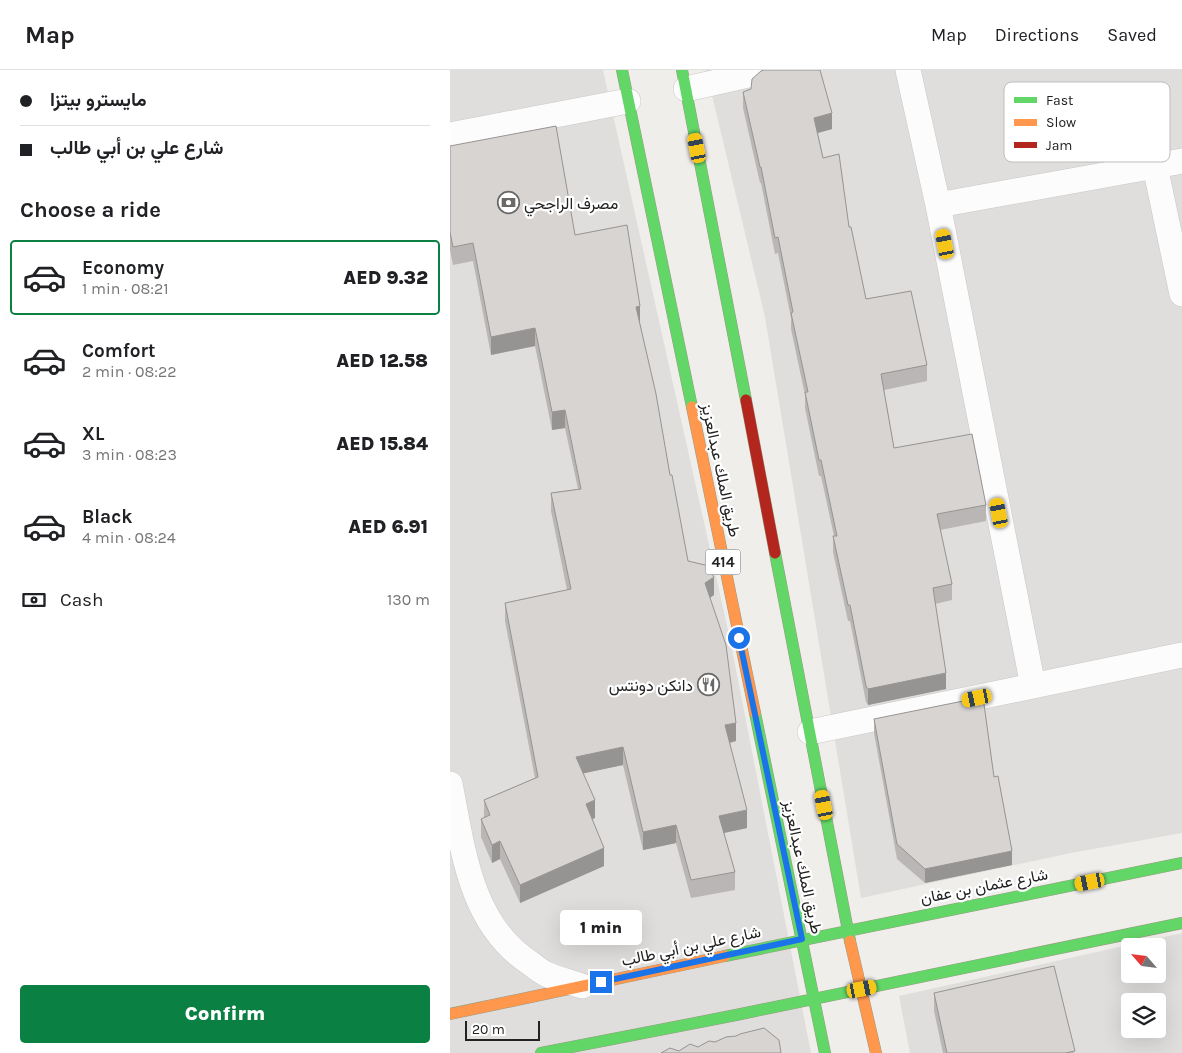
<!DOCTYPE html>
<html lang="en">
<head>
<meta charset="utf-8">
<style>
	:root { --surface:#fff; --page:#f6f6f6; --text:#202124; --muted:#757577; --line:#e0e0e0; --accent:#0b8043 }
	body { margin:0; font-family:Karla,Vazirmatn,sans-serif; background:var(--page); color:var(--text); height:100vh; display:flex; flex-direction:column; font-size:19px; white-space:nowrap }
	* { box-sizing:border-box; margin:0 }
	p { font-size:16px; color:var(--muted) }
	.icon { flex:none; width:28px; height:28px; fill:none; stroke:currentColor; stroke-width:2; stroke-linecap:round; stroke-linejoin:round }
	.map { position:relative; flex:1; overflow:hidden }
	.sheet { display:flex; flex-direction:column; background:var(--surface); width:450px }
	.sheet>* { flex:none }
	.hud { display:grid; align-content:center; height:110px; padding:0 20px; background:var(--surface) }
	.needle { width:32px; rotate:298deg }
	.controls { position:absolute; left:671px; top:868px; display:grid; gap:10px }
	.controls a { display:grid; place-items:center; width:45px; height:45px; border-radius:5px; background:var(--surface); box-shadow:0 5px 20px #0002; font-size:25px }
	.scale { position:absolute; left:15px; bottom:12px; width:75px; box-sizing:border-box; padding-left:5px; border:2px solid #222; border-top:0; font-size:14px; line-height:18px; white-space:nowrap; color:#222; -webkit-text-stroke:4px #fff; paint-order:stroke }
	.end { position:absolute; width:22px; height:22px; margin:-11px; border:6px solid #1a73e8; background:#fff; box-shadow:0 0 0 2px #fff }
	.from { border-radius:50% }
	.bubble { position:absolute; height:35px; border-radius:5px; background:var(--surface); box-shadow:0 5px 20px #0002; font-size:16px; font-weight:800; line-height:35px; text-align:center }
	.car { position:absolute; width:15px; height:30px; margin:-15px -8px; border-radius:6px; box-shadow:0 0 4px 1px #0007; background:linear-gradient(#f5c518 24%,#345 0 40%,#f5c518 0 76%,#345 0 86%,#f5c518 0) }
	.hud b { display:flex; align-items:center; gap:18px; height:48px; font-size:19px }
	.hud b+b { border-top:1px solid var(--line) }
	.hud i { width:12px; height:12px; background:var(--text) }
	ul { padding:0; list-style:none }
	li { display:flex; align-items:center; gap:15px; height:75px; margin:0 10px 8px; padding:0 10px; border:2px solid transparent; border-radius:5px }
	li div { flex:1 }
	li b { display:block; font-size:19px }
	li em { font-style:normal; font-weight:800 }
	li.active { border-color:var(--accent) }
	li>.icon { width:45px; height:45px; stroke-width:1.5 }
	h2 { padding:0 20px; font-size:22px; line-height:60px }
	.pay { display:flex; align-items:center; gap:12px; height:55px; padding:0 20px; font-size:19px }
	.pay p { margin-inline-start:auto }
	.action { display:flex; gap:10px; margin-top:auto; padding:10px 20px }
	.action a { flex:1; height:58px; border-radius:5px; background:var(--accent); color:#fff; font-size:20px; font-weight:800; line-height:58px; text-align:center }
	header { display:flex; align-items:center; gap:30px; box-sizing:border-box; height:70px; padding:0 25px; background:var(--surface); border-bottom:1px solid var(--line) }
	header strong { font-size:24px }
	nav { display:flex; gap:28px; margin-inline-start:auto; font-size:18px }
	main { display:flex; flex:1; min-height:0 }
	.map>svg:first-child { display:block }
</style>
</head>
<body>
<header>
<strong>Map</strong>
<nav><a>Map</a><a>Directions</a><a>Saved</a></nav>
</header>
<main>
<section class="sheet">
<div class="hud">
<b><i class="from"></i>مايسترو بيتزا</b>
<b><i></i>شارع علي بن أبي طالب</b>
</div>
<h2>Choose a ride</h2>
<ul>
<li class="active"><svg class="icon" aria-label="car" viewBox="0 0 24 24"><path d="M5 17H2v-5l4-1 3-4h7l3 4 3 1v5h-3M9 17h6M6 11h13"/><circle cx="7" cy="17" r="2"/><circle cx="17" cy="17" r="2"/></svg><div><b>Economy</b><p>1 min · 08:21</p></div><em>AED 9.32</em></li>
<li><svg class="icon" aria-label="car" viewBox="0 0 24 24"><path d="M5 17H2v-5l4-1 3-4h7l3 4 3 1v5h-3M9 17h6M6 11h13"/><circle cx="7" cy="17" r="2"/><circle cx="17" cy="17" r="2"/></svg><div><b>Comfort</b><p>2 min · 08:22</p></div><em>AED 12.58</em></li>
<li><svg class="icon" aria-label="car" viewBox="0 0 24 24"><path d="M5 17H2v-5l4-1 3-4h7l3 4 3 1v5h-3M9 17h6M6 11h13"/><circle cx="7" cy="17" r="2"/><circle cx="17" cy="17" r="2"/></svg><div><b>XL</b><p>3 min · 08:23</p></div><em>AED 15.84</em></li>
<li><svg class="icon" aria-label="car" viewBox="0 0 24 24"><path d="M5 17H2v-5l4-1 3-4h7l3 4 3 1v5h-3M9 17h6M6 11h13"/><circle cx="7" cy="17" r="2"/><circle cx="17" cy="17" r="2"/></svg><div><b>Black</b><p>4 min · 08:24</p></div><em>AED 6.91</em></li>
</ul>
<div class="pay"><svg class="icon" aria-label="cash" viewBox="0 0 24 24"><path d="M3 7h18v10H3z"/><circle cx="12" cy="12" r="2"/></svg>Cash<p>130 m</p></div>
<div class="action"><a>Confirm</a></div>
</section>
<div class="map">
<svg width="732" height="983" viewBox="0 0 732 983">
	<rect width="100%" height="100%" fill="#f0eeeb"/>
	<path fill="#dfdedc" fill-rule="evenodd" d="M0 0H153L280 569 361 983H0Z
		M256 0H732V763L621 783 411 828 315 247Z
		M732 863V983H460L449 926ZM680 876H708V904H680ZM680 931H708V959H680Z"/>
	<g fill="none" stroke-linecap="round" stroke-linejoin="round">
		<defs>
			<path id="street" d="M458 0 488 135 583 616
				M236 19 320 0
				M0 65 178 31
				M705 96 732 224
				M488 135 732 91
				M360 662 732 585
				M0 714C13 779 20 854 80 893 85 897 90 901 96 904 107 909 120 912 132 916"/>
			<path id="fast" d="M172 0 242 337
				M232 0 296 330
				M325 483 400 871
				M305 643 375 983
				M275 886 732 793
				M91 983 286 945 732 853"/>
			<path id="slow" d="M242 337 305 643
				M400 871 426 983
				M0 944 275 886"/>
			<path id="jam" d="M296 330 325 483"/>
		</defs>
		<use href="#street" stroke="#c9c8c7" stroke-width="26"/>
		<use href="#fast" stroke="#999a82" stroke-width="12"/>
		<use href="#slow" stroke="#999a82" stroke-width="12"/>
		<use href="#jam" stroke="#999a82" stroke-width="12"/>
		<use href="#street" stroke="#fdfcfc" stroke-width="25"/>
		<use href="#fast" stroke="#63d668" stroke-width="11"/>
		<use href="#slow" stroke="#ff974d" stroke-width="11"/>
		<use href="#jam" stroke="#b3261e" stroke-width="11"/>
	</g>
	<path fill="#b9b6b5" d="M293 22 382 59 368 63 373 88 399 157 416 229 477 295V311L434 320 444 378 536 435V451L490 460 502 514V530L485 534 496 619 418 635 416 632 400 551H398L383 482V466H384L371 406H369L355 338V325L341 259V248L328 183 325 184 311 113H310L293 38Z
		M0 76 125 165 190 254 220 405 238 491 264 525 260 528 286 671 280 673 297 758 274 763 285 802V820L241 828 226 773 193 780 173 695 133 703 145 748 142 749 154 796 70 833 50 789 42 793 31 767V749L34 748V730L85 708 55 551V533L117 520 101 441V423L128 419 115 358 102 360 85 276 41 285 23 191 3 195 0 180Z
		M424 649 544 707 562 795 475 813 447 789 424 663Z
		M484 923 625 983H493L484 941Z"/>
	<path fill="#969493" d="M382 43V59L364 64V48Z
		M190 236V254L186 237Z
		M85 258V276L41 285V267Z
		M115 340V358L102 360V342Z
		M264 507V525L255 531V513Z
		M496 603V619L418 635V619Z
		M286 653V671L275 674V655Z
		M173 677V695L126 705V687Z
		M145 730V748L136 752V734Z
		M297 740V758L269 764V746Z
		M226 755V773L193 780V762Z
		M50 771V789L42 793V775Z
		M154 778V796L70 833V815Z
		M562 781V795L475 813V799Z"/>
	<path fill="#d7d4d2" stroke="#969493" d="M314 0H370L382 43 364 48 373 88 389 84 399 157H401L416 229 461 221 477 295 431 304 444 378 522 364 536 435 487 444 502 514 483 518 496 603 418 619 416 616 400 535H398L383 466H387L371 390H369L355 322H358L341 243 343 242 328 167 325 168 311 97H310L293 22 301 19 302 9 311 1Z
		M106 56 125 165 177 155 190 236 186 237 206 324 220 405H222L238 491 255 495 264 507 255 513 276 575 286 653 275 655 297 740 269 746 285 802 241 810 226 755 193 762 173 677 126 687 145 730 136 734 154 778 70 815 50 771 42 775 31 749 40 745 34 730 88 707 55 533 121 519 101 423 131 419 115 340 102 342 85 258 41 267 23 173 3 177 0 162V76Z
		M533 627 544 707 548 706 562 781 475 799 447 774 424 649Z
		M604 896 625 981 615 983H497L484 923Z
		M314 958 329 970 331 983H211L220 978 229 981 240 974 248 977 259 971 265 972 276 967 286 966 290 964Z"/>
	<g fill="none" stroke-linecap="round" stroke-linejoin="round">
		<path stroke="#1a73e8" stroke-width="6" d="M151 912 352 869 289 568"/>
	</g>
	<defs>
		<symbol id="bank-ring" viewBox="-11 -11 22 22"><circle r="9.5" fill="#fff" stroke="#6a6968" stroke-width="1.5"/><path d="M-6-4H6V4H-6ZM0-2.3a2.3 2.3 0 1 0 0 4.6a2.3 2.3 0 1 0 0-4.6Z" fill="#6a6968"/></symbol>
		<symbol id="restaurant-ring" viewBox="-11 -11 22 22"><circle r="9.5" fill="#fff" stroke="#6a6968" stroke-width="1.5"/><path d="M-5-6h1v4h1v-4h1v4h1v-4h1v5L-1.5 .5V6h-2V.5L-5-1ZM5-6V6H3V1.5H1.5Q1.5-4 5-6Z" fill="#6a6968"/></symbol>
	</defs>
	<g fill-rule="evenodd">
		<use href="#bank-ring" x="46" y="120" width="25" height="25"/>
		<use href="#restaurant-ring" x="246" y="602" width="25" height="25"/>
	</g>
	<g text-anchor="middle" dominant-baseline="central" stroke-width="4.5" stroke-linejoin="round" paint-order="stroke">
		<rect fill="#fff" stroke="#646464" stroke-width="1" x="255.5" y="479.5" width="35" height="25" rx="4"/>
		<g font-size="15" font-weight="bold" fill="#222">
			<text x="273" y="492">414</text>
		</g>
		<g font-size="16" fill="#222" stroke="#fff" text-anchor="start">
			<text x="74" y="133">مصرف الراجحي</text>
			<text x="243" y="615" text-anchor="end">دانكن دونتس</text>
		</g>
		<g font-size="16" fill="#222" stroke="#fff">
			<text transform="translate(271 400) rotate(78)">طريق الملك عبدالعزيز</text>
			<text transform="translate(353 797) rotate(78)">طريق الملك عبدالعزيز</text>
			<text transform="translate(534 816) rotate(-11)">شارع عثمان بن عفان</text>
			<text transform="translate(241 876) rotate(-12)">شارع علي بن أبي طالب</text>
		</g>
	</g>
	<rect x="554" y="12" width="166" height="80" rx="8" fill="#fff" stroke="#bdbdbd" stroke-width="1"/>
	<rect x="564" y="27" width="23" height="6" fill="#63d668"/>
	<rect x="564" y="49" width="23" height="7" fill="#ff974d"/>
	<rect x="564" y="72" width="23" height="6" fill="#b3261e"/>
	<g font-size="14" fill="#222">
		<text x="596" y="35">Fast</text>
		<text x="596" y="57">Slow</text>
		<text x="596" y="80">Jam</text>
	</g>
</svg>
<div class="controls">
<a><svg class="needle" viewBox="-14 -14 28 28"><path d="M0-13l5 13h-10z" fill="#e53935"/><path d="M0 13l5-13h-10z" fill="#757577"/></svg></a>
<a><svg class="icon" aria-label="layers" viewBox="0 0 24 24"><path d="M12 4l9 5-9 5-9-5zM3 14l9 5 9-5"/></svg></a>
</div>
<div class="scale">20 m</div>
<i class="end from" style="left:289px;top:568px"></i>
<i class="end" style="left:151px;top:912px"></i>
<div class="bubble" style="left:110px;top:840px;width:82px">1 min</div>
<i class="car" style="left:247px;top:78px;rotate:349deg"></i>
<i class="car" style="left:495px;top:174px;rotate:349deg"></i>
<i class="car" style="left:549px;top:443px;rotate:349deg"></i>
<i class="car" style="left:527px;top:628px;rotate:258deg"></i>
<i class="car" style="left:374px;top:735px;rotate:349deg"></i>
<i class="car" style="left:640px;top:812px;rotate:259deg"></i>
<i class="car" style="left:412px;top:919px;rotate:79deg"></i>
</div>
</main>
</body>
</html>
